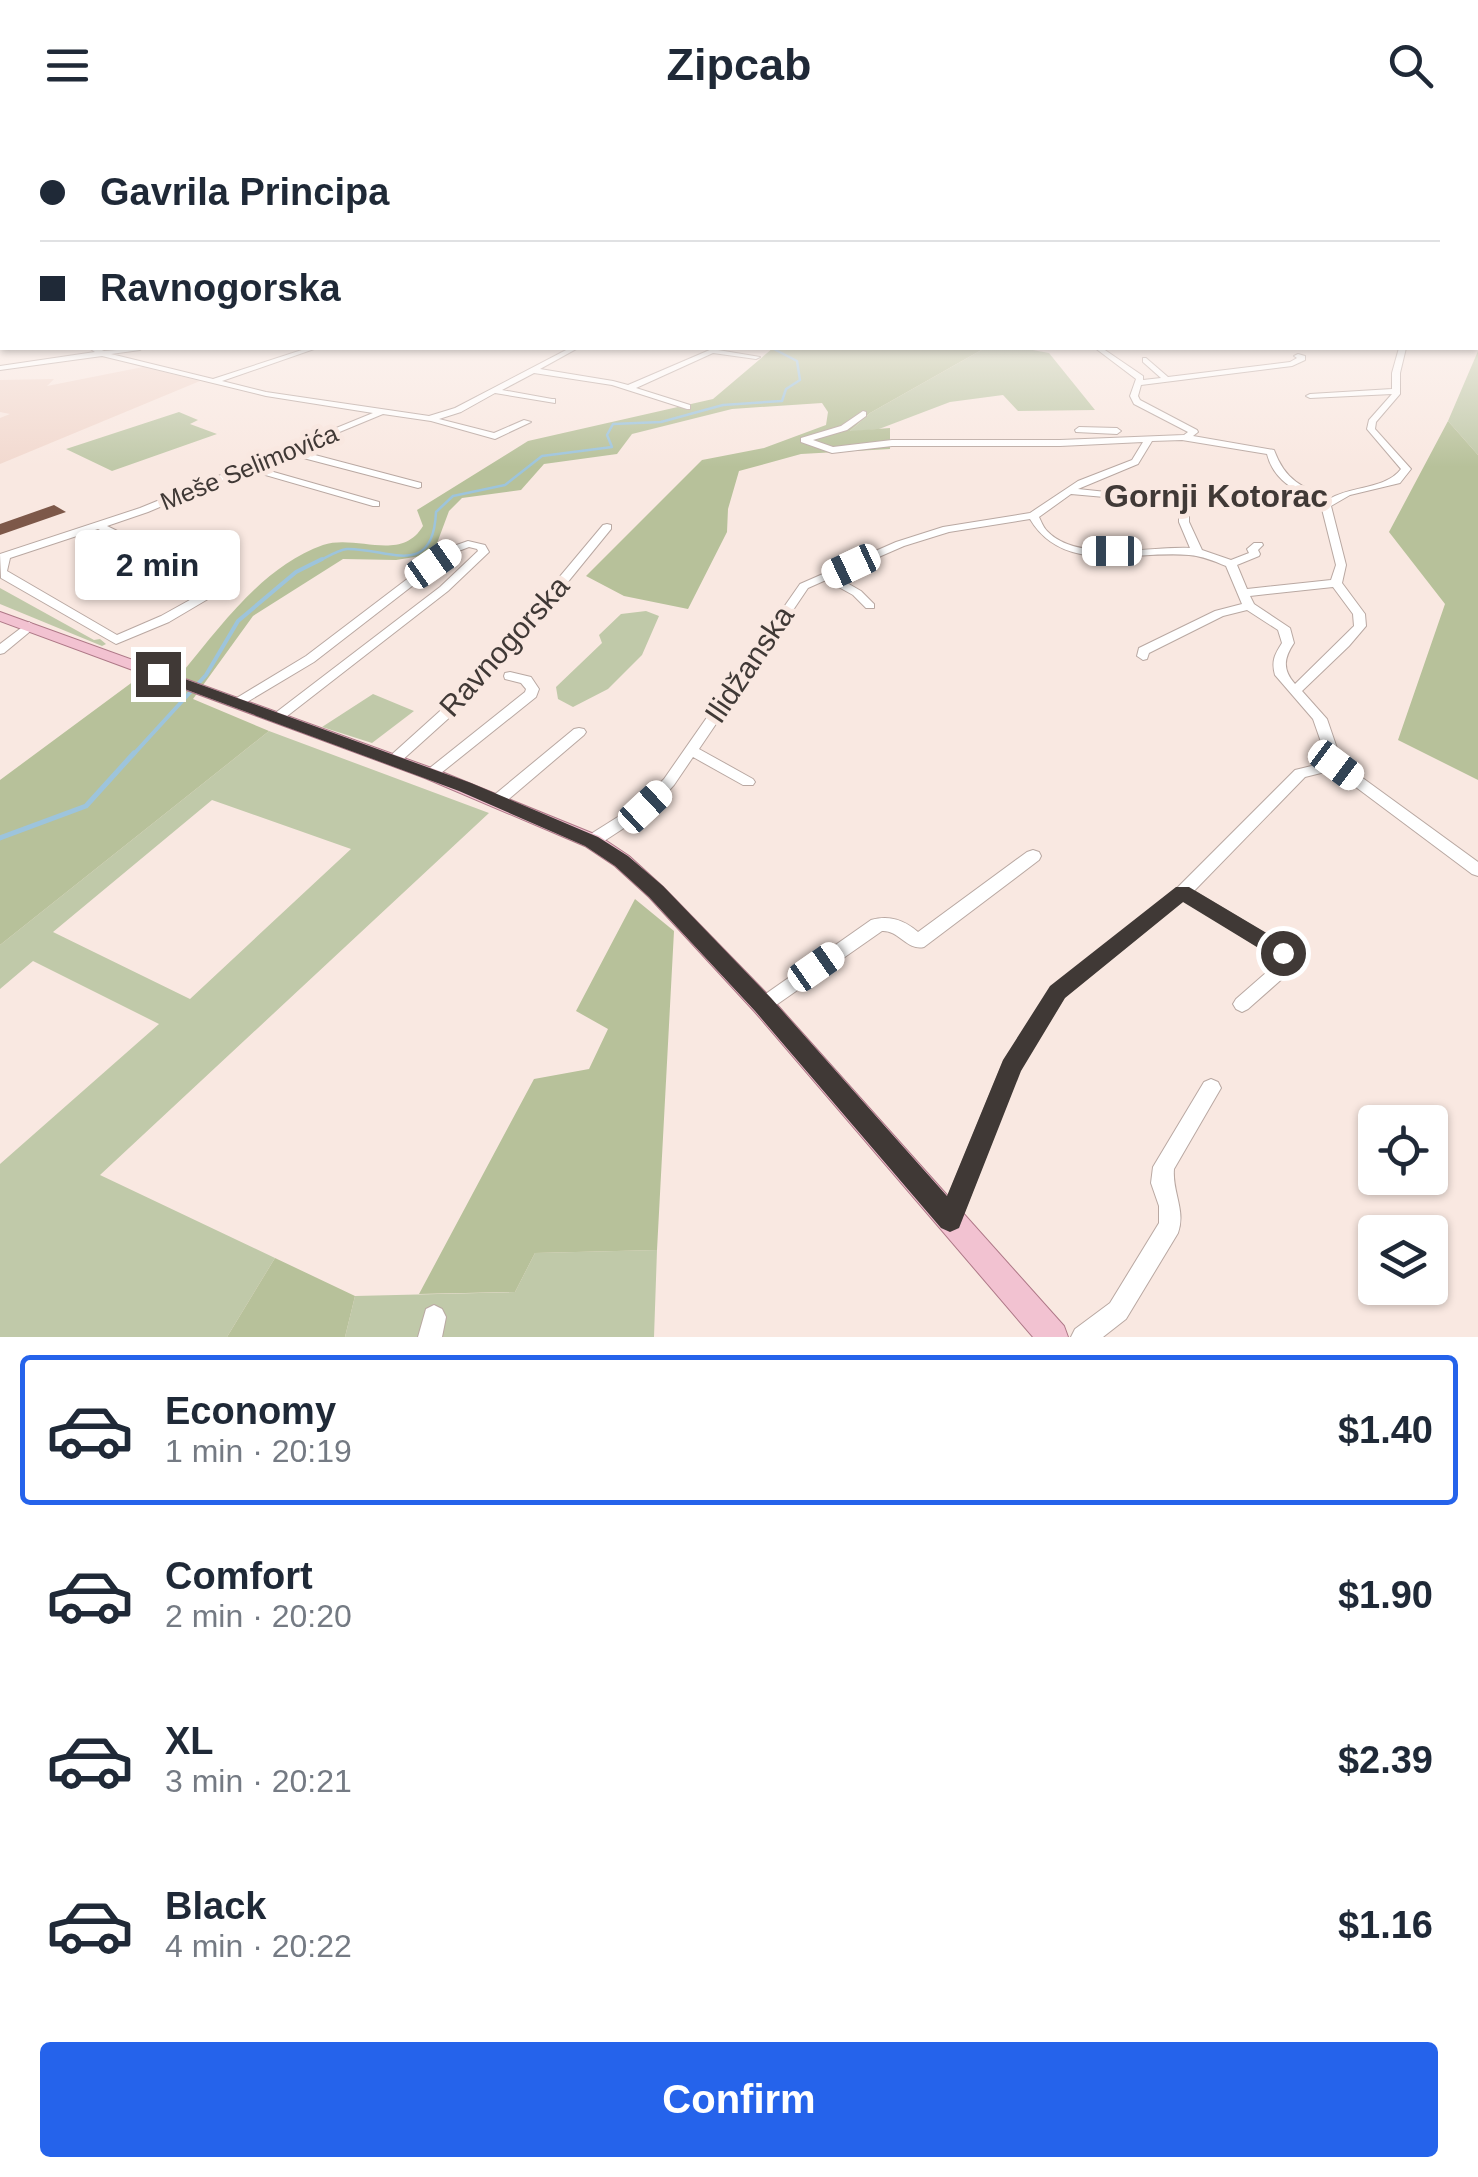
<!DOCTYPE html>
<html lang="en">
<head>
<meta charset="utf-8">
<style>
	:root { --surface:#fff; --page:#f6f6f7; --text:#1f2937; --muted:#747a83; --line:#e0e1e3; --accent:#2563eb }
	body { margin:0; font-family:Helvetica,sans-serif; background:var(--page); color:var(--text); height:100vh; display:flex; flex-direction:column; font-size:38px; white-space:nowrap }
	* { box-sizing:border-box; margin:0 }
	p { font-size:32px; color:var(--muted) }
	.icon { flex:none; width:55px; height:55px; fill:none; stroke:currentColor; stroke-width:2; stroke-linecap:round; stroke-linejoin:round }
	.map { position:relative; height:1207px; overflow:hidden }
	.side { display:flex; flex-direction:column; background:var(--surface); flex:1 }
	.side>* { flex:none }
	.banner { position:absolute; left:0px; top:0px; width:1480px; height:220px; box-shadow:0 2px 8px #0004; display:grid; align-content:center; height:220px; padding:0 40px; background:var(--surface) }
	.fabs { position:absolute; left:1358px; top:975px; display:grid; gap:20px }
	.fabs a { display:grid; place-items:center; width:90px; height:90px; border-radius:10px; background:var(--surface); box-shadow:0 2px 8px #0004; font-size:50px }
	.end { position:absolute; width:45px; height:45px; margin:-22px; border:12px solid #403936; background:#fff; box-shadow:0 0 0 5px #fff }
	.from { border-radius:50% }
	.bubble { position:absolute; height:70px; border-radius:10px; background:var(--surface); box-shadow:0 2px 8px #0004; font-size:32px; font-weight:800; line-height:70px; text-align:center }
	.car { position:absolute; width:30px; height:60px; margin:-30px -15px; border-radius:12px; box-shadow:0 0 8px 2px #0007; background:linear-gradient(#fff 24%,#345 0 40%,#fff 0 76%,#345 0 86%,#fff 0) }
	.banner b { display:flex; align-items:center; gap:35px; height:95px; font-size:38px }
	.banner b+b { border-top:2px solid var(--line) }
	.banner i { width:25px; height:25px; background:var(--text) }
	ul { padding:18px 0 0; list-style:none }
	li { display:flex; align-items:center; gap:30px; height:150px; margin:0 20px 15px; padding:0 20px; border:5px solid transparent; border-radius:10px }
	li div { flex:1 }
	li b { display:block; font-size:38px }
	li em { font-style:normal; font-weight:800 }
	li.active { border-color:var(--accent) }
	li>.icon { width:90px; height:90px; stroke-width:1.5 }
	.cta { display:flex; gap:20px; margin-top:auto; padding:20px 40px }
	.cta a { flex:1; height:115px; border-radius:10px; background:var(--accent); color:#fff; font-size:40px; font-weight:800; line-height:115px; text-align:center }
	header { display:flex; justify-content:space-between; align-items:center; height:130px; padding:0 40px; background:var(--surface); font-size:45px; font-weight:800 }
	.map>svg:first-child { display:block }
</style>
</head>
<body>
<header><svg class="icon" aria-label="menu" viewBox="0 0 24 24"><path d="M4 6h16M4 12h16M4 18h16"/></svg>Zipcab<svg class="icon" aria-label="search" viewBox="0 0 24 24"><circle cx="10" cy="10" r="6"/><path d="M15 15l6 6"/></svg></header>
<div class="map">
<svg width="1478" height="1207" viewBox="0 0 1478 1207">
	<rect width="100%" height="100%" fill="#f9e8e1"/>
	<path fill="#f2d9cf" d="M143 237 200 251 0 334V288L10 284 0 282V250L54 249 47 256Z"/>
	<path fill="#c0c9a9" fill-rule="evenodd" d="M985 218H1022L1049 223 1095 280 1018 281 1003 265 950 272 879 299 849 302 870 283Z
		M1478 221V325L1448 291Z
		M179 282 198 290 190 294 217 304 112 341 66 319Z
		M0 458 94 510 100 509 106 514 102 516 0 474Z
		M646 481 659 486 642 525 608 559 573 577 558 569 556 557 602 513 599 505 621 484Z
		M373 564 414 581 372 613 322 597Z
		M269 601 489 683 100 1045 275 1128 227 1207H0V1034L159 894 33 831 0 859V815ZM212 670 351 719 190 869 53 802Z
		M657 1120 654 1207H345L355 1166 515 1162 535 1123Z"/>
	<path fill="#b7c19a" d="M773 218H1007H985L870 283 850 301 890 298V319L801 324 739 341 728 379 727 402 688 479 624 466 586 446 702 330 764 318 826 295 828 282 822 273 732 279 632 304 617 324 544 334 521 360 462 368 449 381 433 424 396 430 343 429 253 486 193 569 269 601 0 815V650L142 545 185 539C223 493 264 436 323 415 357 404 401 433 423 396L417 380 528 311 713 269Z
		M1448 291 1478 325V650L1398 610 1445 474 1389 402Z
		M635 769 674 801 657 1120 535 1123 515 1162 419 1164 534 949 589 939 608 899 576 881Z
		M275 1128 355 1166 345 1207H227Z"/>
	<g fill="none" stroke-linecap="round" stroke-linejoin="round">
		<path stroke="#9dc4dc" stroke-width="2.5" d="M317 432C326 428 337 420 347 419 388 418 433 450 436 382L453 366 505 355 542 326 612 317 607 305 613 294 661 292 723 275 782 271 786 259 800 250 797 231 772 218"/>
		<path stroke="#9dc4dc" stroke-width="4" d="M132 626 206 545 238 491 296 442 322 429"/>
		<path stroke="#9dc4dc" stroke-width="5" d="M0 708 86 676 134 623"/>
	</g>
	<path fill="#7d5849" d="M54 375 66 382 0 405V394Z"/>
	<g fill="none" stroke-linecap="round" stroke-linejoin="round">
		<defs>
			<path id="minor" d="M0 193H2V197L0 198Z
				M89 218H97L104 221 143 218 140 220 111 224 213 249 308 218H317L222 251 266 262 429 286 455 278 570 218H578L540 239 613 251 628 255 712 219 760 227 756 229 713 223 636 258 690 275V279H687L612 255 534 243 502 260 552 269H555V273L495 263 461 282 439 289 494 303 524 290 531 292 495 309 431 291 383 284 296 320 421 353V357L418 358 288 324 256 337 379 372V376H373L248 340 148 382 107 396 230 456 169 492 116 514 1 448 0 424 140 378 373 283 266 266 102 226 0 240V236L95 222ZM98 399 215 456 161 486 117 505 7 441 10 428Z
				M1095 218H1102L1143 246V250L1161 248 1143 232V228H1146L1168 247 1290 232 1297 228 1294 226 1298 224 1305 226V230L1292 236 1141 255 1138 266 1140 270 1197 300 1198 302 1193 306 1274 320C1285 350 1302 358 1331 368 1352 356 1386 359 1401 339L1367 299 1369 290 1392 264 1310 268 1306 266 1310 264 1392 259V243L1399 218H1406L1400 243V264L1376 292 1375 299 1411 339 1400 353 1350 365 1331 376 1346 435 1342 453 1365 484 1366 496 1349 516 1302 561 1327 589 1342 633 1478 732V746L1472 744 1333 640 1305 647 1194 761 1289 818 1294 836 1291 841 1248 879 1242 882 1236 879 1233 874 1236 869 1276 834 1275 827 1184 770 1064 867 1019 941 958 1097 950 1100 942 1097 939 1089 1004 931 1052 857 1177 758 1295 640 1328 632 1313 589 1275 545C1271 531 1275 524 1282 513L1278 500 1247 480 1223 486 1149 523 1147 529 1143 530 1137 526 1139 518 1215 481 1242 474 1226 436C1214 431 1202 426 1189 425 1135 420 1064 446 1030 389L949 402 904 416 835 446 861 461 874 474V478H866L853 465 826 450 808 458 699 619 753 649 755 652 753 655H743L693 627 674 655 650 681 598 715H586L584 711 586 707 640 673 664 649 800 454 896 412 943 397 1030 383 1078 351 1132 330 1143 312 1060 316H892L832 323 801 312V308L841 296 863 281 866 282V286L847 300 813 310 833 317 892 310H1060L1184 305 1188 302 1134 274 1130 266 1136 249ZM1182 310 1267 324C1274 352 1298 363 1323 372L1321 375 1336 435 1331 450 1247 459 1237 435 1259 426 1260 424 1258 420 1263 415 1262 413H1254L1247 419 1249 423 1231 430 1202 420 1189 392V382L1184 379 1179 382V392L1190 418C1151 416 1077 433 1047 401 1043 397 1041 391 1039 387L1071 364 1138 370 1140 368 1135 365 1078 359 1138 334 1152 311ZM1333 457 1353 484 1354 496 1295 554C1282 539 1284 528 1294 513L1290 498 1254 474 1250 466Z
				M1079 297 1117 298 1121 301 1117 304 1076 302 1075 300Z
				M607 394 611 395V399L480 560 399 633H389L387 630 389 627 470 554 603 395Z
				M468 411 485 415 489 422 448 461 282 590H272L270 587 440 457 478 421 477 419 469 417 456 422 314 532 242 575 237 576 230 572 306 526 448 418Z
				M29 492 35 496 33 499 4 523 0 524V514Z
				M510 542 531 547 539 559 536 567 436 647H426L424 644 426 641 525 562 526 559 521 553 505 549 504 546 505 543Z
				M579 598 584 599 586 602 584 605 503 674H493L491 670 493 666 574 599Z
				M1033 720 1039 722 1041 726 1039 730 924 817C907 821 899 800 882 801L769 880 763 883 757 880 754 875 757 870 871 790C890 785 904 790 918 802L1027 722Z
				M1211 949 1218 952 1221 958 1174 1039C1172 1062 1186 1080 1178 1103L1126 1189 1103 1207H1071L1075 1199 1110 1173 1159 1093V1076L1151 1053 1153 1037 1204 952Z
				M434 1175 442 1179 446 1187 442 1207H418L426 1179Z"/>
			<path id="major" d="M0 482 437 640 599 706 629 726 663 757 771 868 1064 1196 1068 1207H1033L755 882 649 767 615 736 585 716 425 648 0 491Z"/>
		</defs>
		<use href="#minor" stroke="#b9a8a2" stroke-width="2"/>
		<use href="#major" stroke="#ae7887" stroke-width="2"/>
		<use href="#minor" fill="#fff" fill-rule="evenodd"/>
		<use href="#major" fill="#f2c2d1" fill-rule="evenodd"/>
	</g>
	<linearGradient id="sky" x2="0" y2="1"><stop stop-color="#8abae3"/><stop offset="0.5" stop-color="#fcf5f2"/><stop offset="1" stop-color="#fcf5f2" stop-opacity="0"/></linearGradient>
	<rect width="1478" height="337" fill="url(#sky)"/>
	<path fill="#403936" d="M152 541H163L471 653 598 707 628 726 663 756 771 868 947 1066 1003 930 1050 856 1176 757H1189L1290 817 1293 823 1283 831 1275 828 1183 772 1065 868 1021 941 959 1098 950 1102 941 1098 755 881 649 767 615 736 585 716 459 661 152 547Z"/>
	<g text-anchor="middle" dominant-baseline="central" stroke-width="10" stroke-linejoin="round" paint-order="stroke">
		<g font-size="25" fill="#403936" stroke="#f9e8e1">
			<text transform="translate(249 337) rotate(-22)">Meše Selimovića</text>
		</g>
		<g font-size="30" fill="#403936" stroke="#f9e8e1">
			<text transform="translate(504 516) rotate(-48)">Ravnogorska</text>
			<text transform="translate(749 534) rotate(-56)">Ilidžanska</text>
		</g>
		<g font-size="32" font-weight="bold" fill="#403936" stroke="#f9e8e1">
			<text x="1216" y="366">Gornji Kotorac</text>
		</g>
	</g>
</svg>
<div class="fabs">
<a><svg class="icon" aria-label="locate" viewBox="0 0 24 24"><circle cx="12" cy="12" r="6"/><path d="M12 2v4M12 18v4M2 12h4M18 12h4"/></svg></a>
<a><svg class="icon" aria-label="layers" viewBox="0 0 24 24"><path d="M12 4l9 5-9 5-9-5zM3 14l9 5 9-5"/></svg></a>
</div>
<i class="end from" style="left:1283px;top:823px"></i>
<i class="end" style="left:158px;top:544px"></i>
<div class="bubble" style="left:75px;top:400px;width:165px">2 min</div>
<i class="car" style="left:1112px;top:421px;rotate:270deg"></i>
<i class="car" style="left:433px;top:434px;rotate:55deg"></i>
<i class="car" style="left:851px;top:436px;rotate:245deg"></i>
<i class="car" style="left:1336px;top:635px;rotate:127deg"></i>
<i class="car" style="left:645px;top:677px;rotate:47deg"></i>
<i class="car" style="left:816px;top:837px;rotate:55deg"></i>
<div class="banner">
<b><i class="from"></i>Gavrila Principa</b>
<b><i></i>Ravnogorska</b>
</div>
</div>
<section class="side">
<ul>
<li class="active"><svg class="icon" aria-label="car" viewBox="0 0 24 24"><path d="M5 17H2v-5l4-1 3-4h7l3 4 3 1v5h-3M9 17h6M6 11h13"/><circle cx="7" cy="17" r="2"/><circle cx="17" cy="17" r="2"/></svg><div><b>Economy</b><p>1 min · 20:19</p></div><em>$1.40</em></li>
<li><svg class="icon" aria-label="car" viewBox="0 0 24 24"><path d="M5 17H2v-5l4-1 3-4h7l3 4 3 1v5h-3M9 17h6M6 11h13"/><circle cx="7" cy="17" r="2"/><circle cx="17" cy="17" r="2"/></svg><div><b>Comfort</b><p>2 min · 20:20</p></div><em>$1.90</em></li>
<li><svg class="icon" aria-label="car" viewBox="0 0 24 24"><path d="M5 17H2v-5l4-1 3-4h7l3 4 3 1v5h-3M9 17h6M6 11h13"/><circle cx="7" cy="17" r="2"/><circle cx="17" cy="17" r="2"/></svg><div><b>XL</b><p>3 min · 20:21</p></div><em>$2.39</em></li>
<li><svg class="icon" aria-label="car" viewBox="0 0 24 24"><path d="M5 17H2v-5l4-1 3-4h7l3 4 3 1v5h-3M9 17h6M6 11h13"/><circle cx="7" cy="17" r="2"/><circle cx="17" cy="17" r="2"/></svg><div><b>Black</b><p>4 min · 20:22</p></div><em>$1.16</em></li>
</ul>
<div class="cta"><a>Confirm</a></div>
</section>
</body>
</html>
